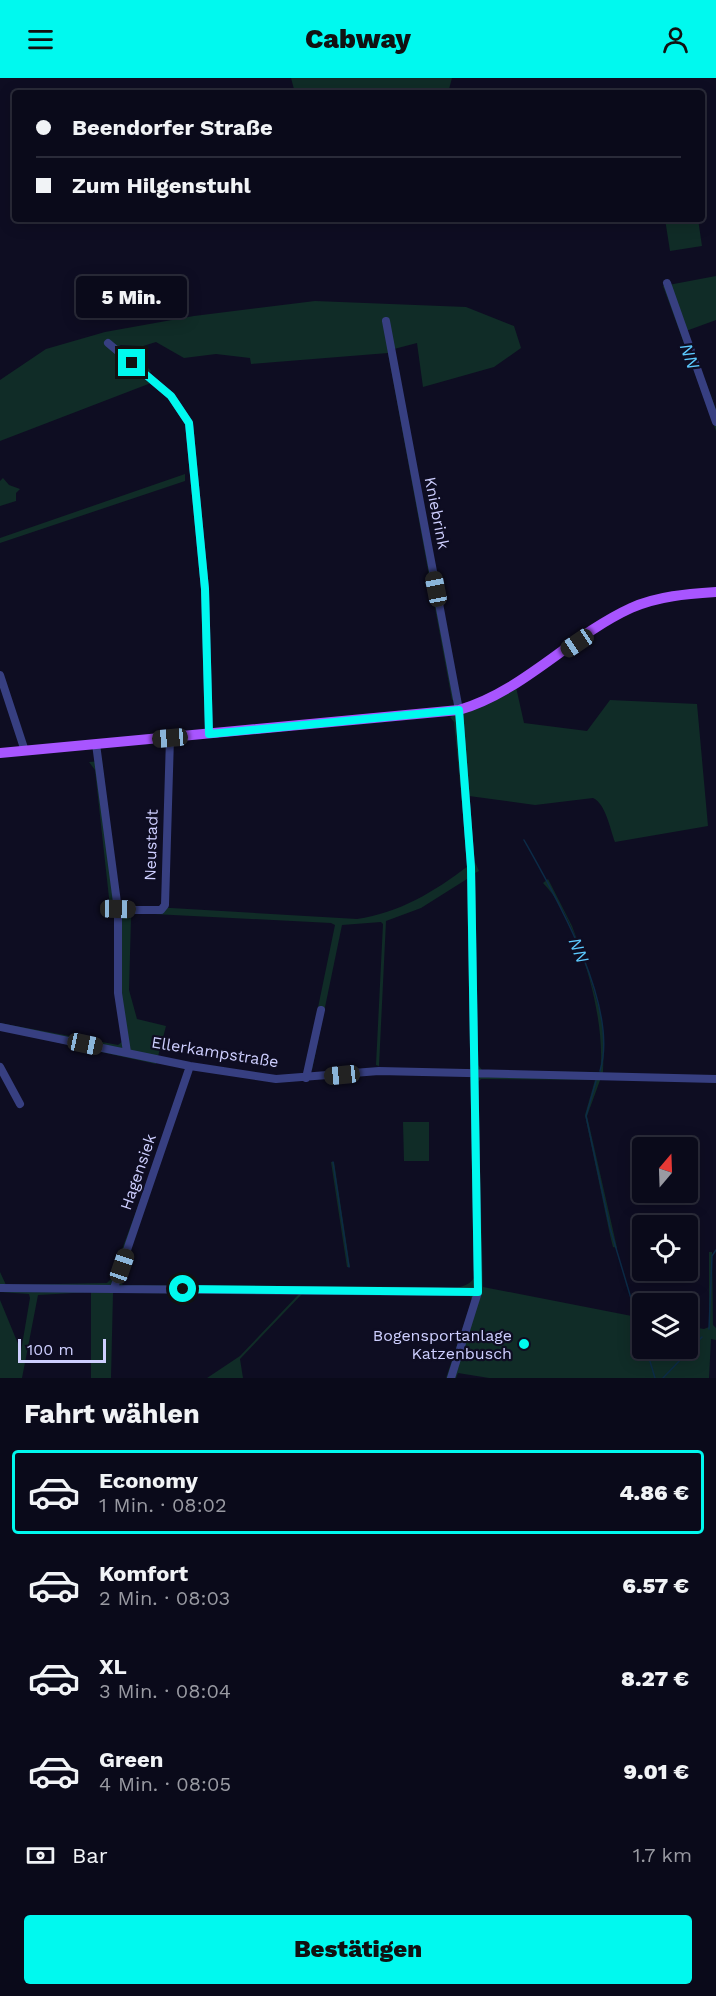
<!DOCTYPE html>
<html lang="de">
<head>
<meta charset="utf-8">
<style>
	:root { --surface:#0a0a1a; --page:#131323; --text:#f1f3f6; --muted:#999aa2; --line:#2a2b39; --accent:#00f9ef }
	body { margin:0; font-family:"Work Sans",sans-serif; background:var(--page); color:var(--text); height:100vh; display:flex; flex-direction:column; font-size:22px; white-space:nowrap }
	* { box-sizing:border-box; margin:0 }
	p { font-size:20px; color:var(--muted) }
	.icon { flex:none; width:33px; height:33px; fill:none; stroke:currentColor; stroke-width:2; stroke-linecap:round; stroke-linejoin:round }
	.map { position:relative; height:1300px; overflow:hidden }
	.sheet { display:flex; flex-direction:column; background:var(--surface); flex:1 }
	.sheet>* { flex:none }
	.banner { position:absolute; left:12px; top:12px; width:693px; height:132px; border-radius:6px; box-shadow:0 3px 15px #0003,0 0 0 2px var(--line); display:grid; align-content:center; height:132px; padding:0 24px; background:var(--surface) }
	.needle { width:39px; rotate:19deg }
	.buttons { position:absolute; left:632px; top:1059px; display:grid; gap:12px }
	.buttons a { display:grid; place-items:center; width:66px; height:66px; border-radius:6px; background:var(--surface); box-shadow:0 3px 15px #0003,0 0 0 2px var(--line); font-size:30px }
	.scale { position:absolute; left:18px; bottom:15px; width:88px; box-sizing:border-box; padding-left:6px; border:3px solid #cecfff; border-top:0; font-size:16px; line-height:21px; white-space:nowrap; color:#cecfff; -webkit-text-stroke:4px #0e0d22; paint-order:stroke }
	.end { position:absolute; width:27px; height:27px; margin:-14px; border:8px solid #00f9ef; background:#111; box-shadow:0 0 0 3px #111 }
	.from { border-radius:50% }
	.bubble { position:absolute; height:42px; border-radius:6px; background:var(--surface); box-shadow:0 3px 15px #0003,0 0 0 2px var(--line); font-size:20px; font-weight:800; line-height:42px; text-align:center }
	.car { position:absolute; width:18px; height:36px; margin:-18px -9px; border-radius:8px; box-shadow:0 0 4px 2px #0007; background:linear-gradient(#222 24%,#8ab4d8 0 40%,#222 0 76%,#8ab4d8 0 86%,#222 0) }
	.banner b { display:flex; align-items:center; gap:21px; height:57px; font-size:22px }
	.banner b+b { border-top:2px solid var(--line) }
	.banner i { width:15px; height:15px; background:var(--text) }
	ul { padding:0; list-style:none }
	li { display:flex; align-items:center; gap:18px; height:84px; margin:0 12px 9px; padding:0 12px; border:3px solid transparent; border-radius:6px }
	li div { flex:1 }
	li b { display:block; font-size:22px }
	li em { font-style:normal; font-weight:800 }
	li.selected { border-color:var(--accent) }
	li>.icon { width:54px; height:54px; stroke-width:1.5 }
	h2 { padding:0 24px; font-size:27px; line-height:72px }
	.pay { display:flex; align-items:center; gap:15px; height:66px; padding:0 24px; font-size:22px }
	.pay p { margin-inline-start:auto }
	.action { display:flex; gap:12px; margin-top:auto; padding:12px 24px }
	.action a { flex:1; height:69px; border-radius:6px; background:var(--accent); color:#111; font-size:24px; font-weight:800; line-height:69px; text-align:center }
	header { display:flex; justify-content:space-between; align-items:center; height:78px; padding:0 24px; background:var(--accent); color:#111; font-size:27px; font-weight:800 }
	.map>svg:first-child { display:block }
</style>
</head>
<body>
<header><svg class="icon" aria-label="menu" viewBox="0 0 24 24"><path d="M4 6h16M4 12h16M4 18h16"/></svg>Cabway<svg class="icon" aria-label="person" viewBox="0 0 24 24"><circle cx="12" cy="8" r="4"/><path d="M4 21q1-7 8-7t8 7"/></svg></header>
<div class="map">
<svg width="716" height="1300" viewBox="0 0 716 1300">
	<rect width="100%" height="100%" fill="#0e0d22"/>
	<path fill="#102c27" d="M291 0H452L448 15H295Z
		M665 141H698L702 168 670 173Z
		M716 198V242L686 253 716 331V353L663 208Z
		M315 223 466 229 514 248 521 270 494 289 423 309 417 265 394 271 460 620 452 622 388 275 251 286 250 280 216 276 184 280 156 264 143 268 119 267 134 276 151 293 145 301 151 305 0 363V302L46 271 105 254 194 238Z
		M185 396V403L0 465V460Z
		M3 400 9 407 20 411 16 415V423L0 428V403Z
		M516 609 524 645 587 653 610 622 697 626 708 748 615 764C610 751 606 726 593 720L535 727 469 718 474 782 479 793 475 795 478 987 483 993 600 994C607 944 579 841 543 805L548 801 572 848 587 889 601 937 604 963 603 994 587 1038 617 1170 613 1169 610 1157 585 1037 595 1002 481 1001 478 1004 483 1209 642 1240V1270H687V1248L704 1251 709 1249V1174H712L713 1247 716 1250V1262L711 1261 709 1300H489L458 1295 456 1300H446L472 1222 470 1218 302 1216 240 1281 243 1300H207L240 1278 299 1216 113 1215 111 1300H91V1214L38 1217 22 1300H0V1222L21 1273 30 1220 29 1216 0 1214V1194L6 1207 107 1205 111 1201 148 1101 119 1203 123 1207 434 1209C449 1209 465 1213 474 1200L467 801 421 830 386 843 379 988 376 987 383 846 381 844 342 847 312 992 305 993 335 847 331 845 134 835 131 840 129 912 137 941 166 948 156 986 0 952V945L118 967 123 963 116 838H111L95 692 89 684 102 683 120 827 357 841C399 835 434 814 468 788L454 644 450 639 496 622Z
		M403 1044H429V1083H404Z
		M331 1084H334L350 1189H347Z"/>
	<g fill="none" stroke-linecap="round" stroke-linejoin="round">
		<path stroke="#0c2b47" stroke-width="1.5" d="M524 762C555 817 620 929 600 993
			M596 1003 586 1038 610 1150 636 1237
			M333 1084 349 1189
			M639 1247 642 1257
			M709 1251 712 1178 716 1172
			M646 1270 655 1300
			M663 1300 702 1259"/>
		<path stroke="#373f81" stroke-width="8" d="M667 205 716 344
			M386 243 459 632 471 789 478 1214 451 1300
			M108 265 171 318 189 345 205 511 209 656
			M0 597 25 673
			M96 666 118 832V915L127 974
			M118 832H161L165 827 170 660
			M0 949 190 988 276 1001 379 993 716 1001
			M0 989 20 1026
			M306 1000 321 932
			M0 1210 478 1214
			M114 1210 190 988"/>
		<path stroke="#a855ff" stroke-width="10" d="M0 675 459 632C524 613 570 558 631 530 658 518 687 516 716 514"/>
	</g>
	<g fill="none" stroke-linecap="round" stroke-linejoin="round">
		<path stroke="#00f9ef" stroke-width="8" d="M132 285 171 318 189 345 205 511 209 656 459 632 471 789 478 1214 183 1211"/>
	</g>
	<circle fill="#00f9ef" stroke="#0e0d22" stroke-width="2" cx="524" cy="1266" r="6"/>
	<g text-anchor="middle" dominant-baseline="central" stroke-width="4.5" stroke-linejoin="round" paint-order="stroke">
		<g font-size="16" fill="#cecfff" stroke="#0e0d22">
			<text transform="translate(437 435) rotate(79)">Kniebrink</text>
			<text transform="translate(151 767) rotate(-88)">Neustadt</text>
			<text transform="translate(215 974) rotate(9)">Ellerkampstraße</text>
			<text transform="translate(138 1094) rotate(-71)">Hagensiek</text>
		</g>
		<g font-size="16" fill="#cecfff" stroke="#0e0d22" text-anchor="end">
			<text x="512" y="1257">Bogensportanlage<tspan x="512" dy="18">Katzenbusch</tspan></text>
		</g>
		<g font-size="18" font-style="italic" fill="#5ccaff" stroke="#0e0d22">
			<text transform="translate(690 278) rotate(70)">NN</text>
			<text transform="translate(579 872) rotate(68)">NN</text>
		</g>
	</g>
</svg>
<div class="buttons">
<a><svg class="needle" viewBox="-14 -14 28 28"><path d="M0-13l5 13h-10z" fill="#e53935"/><path d="M0 13l5-13h-10z" fill="#999aa2"/></svg></a>
<a><svg class="icon" aria-label="locate" viewBox="0 0 24 24"><circle cx="12" cy="12" r="6"/><path d="M12 2v4M12 18v4M2 12h4M18 12h4"/></svg></a>
<a><svg class="icon" aria-label="layers" viewBox="0 0 24 24"><path d="M12 4l9 5-9 5-9-5zM3 14l9 5 9-5"/></svg></a>
</div>
<div class="scale">100 m</div>
<i class="end from" style="left:183px;top:1211px"></i>
<i class="end" style="left:132px;top:285px"></i>
<div class="bubble" style="left:76px;top:198px;width:111px">5 Min.</div>
<i class="car" style="left:436px;top:511px;rotate:349deg"></i>
<i class="car" style="left:577px;top:565px;rotate:236deg"></i>
<i class="car" style="left:170px;top:660px;rotate:265deg"></i>
<i class="car" style="left:118px;top:831px;rotate:91deg"></i>
<i class="car" style="left:85px;top:966px;rotate:102deg"></i>
<i class="car" style="left:342px;top:997px;rotate:264deg"></i>
<i class="car" style="left:122px;top:1188px;rotate:19deg"></i>
<div class="banner">
<b><i class="from"></i>Beendorfer Straße</b>
<b><i></i>Zum Hilgenstuhl</b>
</div>
</div>
<section class="sheet">
<h2>Fahrt wählen</h2>
<ul>
<li class="selected"><svg class="icon" aria-label="car" viewBox="0 0 24 24"><path d="M5 17H2v-5l4-1 3-4h7l3 4 3 1v5h-3M9 17h6M6 11h13"/><circle cx="7" cy="17" r="2"/><circle cx="17" cy="17" r="2"/></svg><div><b>Economy</b><p>1 Min. · 08:02</p></div><em>4.86 €</em></li>
<li><svg class="icon" aria-label="car" viewBox="0 0 24 24"><path d="M5 17H2v-5l4-1 3-4h7l3 4 3 1v5h-3M9 17h6M6 11h13"/><circle cx="7" cy="17" r="2"/><circle cx="17" cy="17" r="2"/></svg><div><b>Komfort</b><p>2 Min. · 08:03</p></div><em>6.57 €</em></li>
<li><svg class="icon" aria-label="car" viewBox="0 0 24 24"><path d="M5 17H2v-5l4-1 3-4h7l3 4 3 1v5h-3M9 17h6M6 11h13"/><circle cx="7" cy="17" r="2"/><circle cx="17" cy="17" r="2"/></svg><div><b>XL</b><p>3 Min. · 08:04</p></div><em>8.27 €</em></li>
<li><svg class="icon" aria-label="car" viewBox="0 0 24 24"><path d="M5 17H2v-5l4-1 3-4h7l3 4 3 1v5h-3M9 17h6M6 11h13"/><circle cx="7" cy="17" r="2"/><circle cx="17" cy="17" r="2"/></svg><div><b>Green</b><p>4 Min. · 08:05</p></div><em>9.01 €</em></li>
</ul>
<div class="pay"><svg class="icon" aria-label="cash" viewBox="0 0 24 24"><path d="M3 7h18v10H3z"/><circle cx="12" cy="12" r="2"/></svg>Bar<p>1.7 km</p></div>
<div class="action"><a>Bestätigen</a></div>
</section>
</body>
</html>
